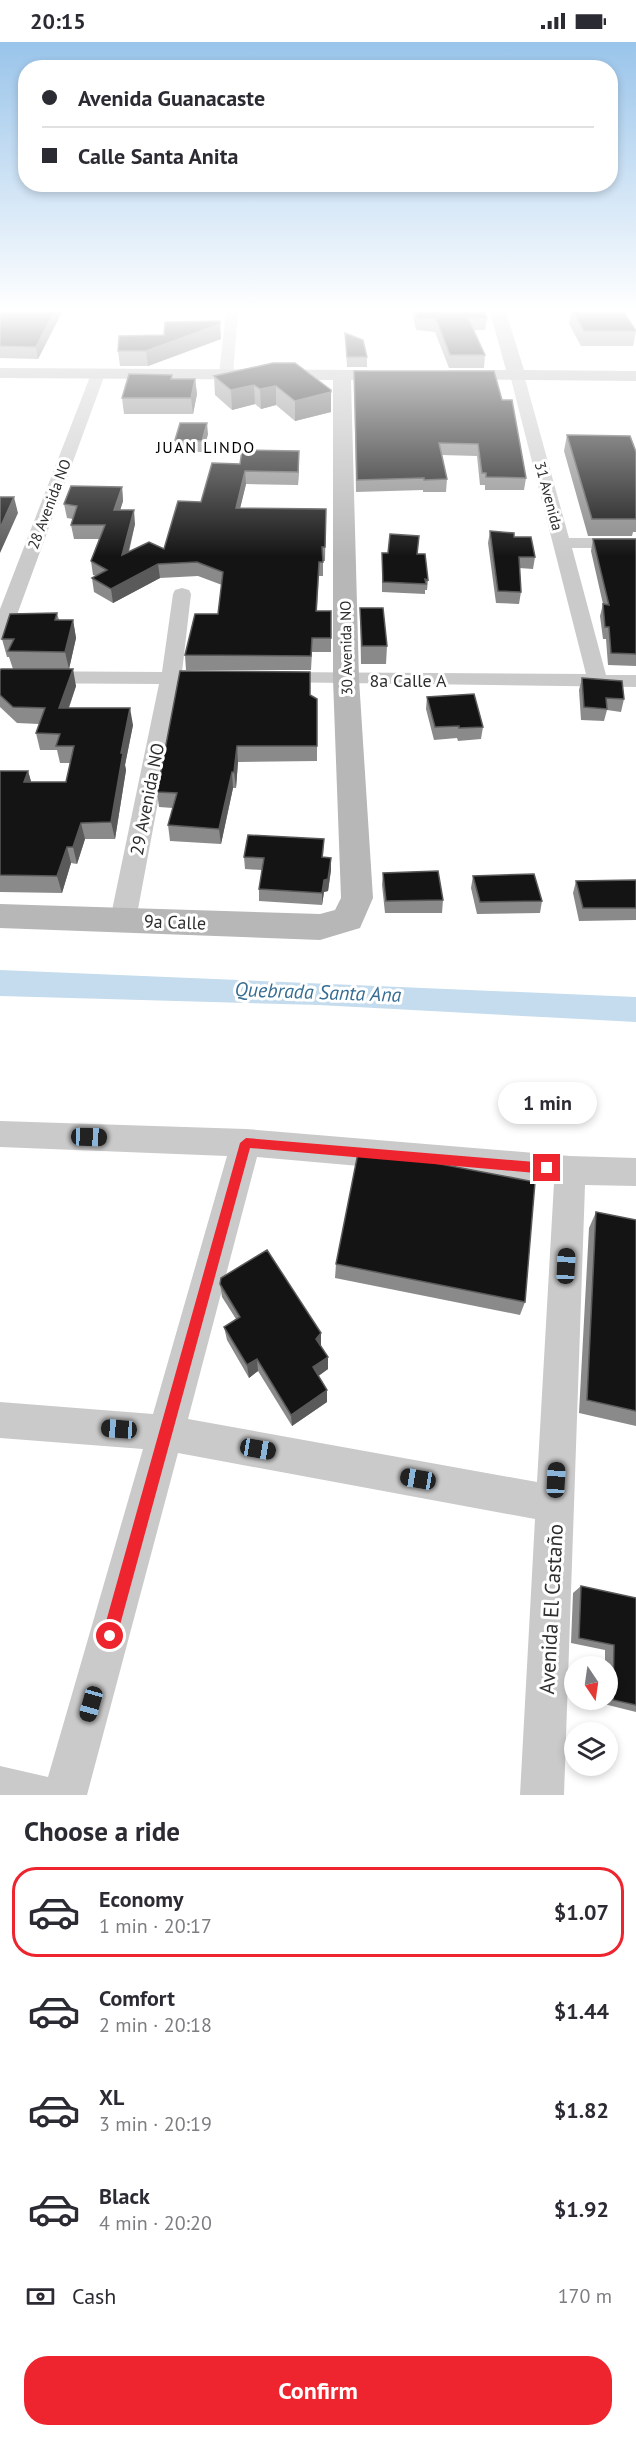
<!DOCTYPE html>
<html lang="en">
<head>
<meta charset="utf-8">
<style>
	:root { --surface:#fff; --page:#f7f7f7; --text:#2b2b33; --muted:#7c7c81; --line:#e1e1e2; --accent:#ee242e }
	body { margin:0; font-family:"PT Sans",sans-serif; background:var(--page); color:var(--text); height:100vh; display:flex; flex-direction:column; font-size:22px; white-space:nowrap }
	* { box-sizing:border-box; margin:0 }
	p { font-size:20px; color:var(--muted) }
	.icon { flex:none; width:33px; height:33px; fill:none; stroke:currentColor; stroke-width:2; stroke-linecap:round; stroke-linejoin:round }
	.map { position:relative; height:1753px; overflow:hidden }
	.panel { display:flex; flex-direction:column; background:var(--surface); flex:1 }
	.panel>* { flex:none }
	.top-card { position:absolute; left:18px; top:18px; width:600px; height:132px; border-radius:24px; box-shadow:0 3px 9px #0003; display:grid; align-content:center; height:132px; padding:0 24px; background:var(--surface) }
	.needle { width:39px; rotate:167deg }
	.controls { position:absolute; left:564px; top:1614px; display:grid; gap:12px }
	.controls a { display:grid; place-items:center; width:54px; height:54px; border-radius:50%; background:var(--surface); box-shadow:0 3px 9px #0003; font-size:30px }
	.end { position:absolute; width:27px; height:27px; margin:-14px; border:8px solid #ee242e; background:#fff; box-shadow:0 0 0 3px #fff }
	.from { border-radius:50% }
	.bubble { position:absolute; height:42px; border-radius:21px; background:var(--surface); box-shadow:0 3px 9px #0003; font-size:20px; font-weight:600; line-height:42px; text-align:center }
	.car { position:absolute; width:18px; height:36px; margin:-18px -9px; border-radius:8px; box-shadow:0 0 4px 2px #0007; background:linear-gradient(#222 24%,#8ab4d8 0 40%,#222 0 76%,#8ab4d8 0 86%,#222 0) }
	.top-card b { display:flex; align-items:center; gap:21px; height:57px; font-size:22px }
	.top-card b+b { border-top:2px solid var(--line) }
	.top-card i { width:15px; height:15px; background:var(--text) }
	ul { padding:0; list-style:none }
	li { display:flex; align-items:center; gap:18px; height:90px; margin:0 12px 9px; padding:0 12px; border:3px solid transparent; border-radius:24px }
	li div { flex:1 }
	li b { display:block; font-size:22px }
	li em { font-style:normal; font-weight:600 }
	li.on { border-color:var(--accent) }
	li>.icon { width:54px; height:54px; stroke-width:1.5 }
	h2 { padding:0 24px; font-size:27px; line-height:72px }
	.pay { display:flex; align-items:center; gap:15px; height:66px; padding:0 24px; font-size:22px }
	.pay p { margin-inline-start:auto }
	.button { display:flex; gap:12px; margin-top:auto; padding:12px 24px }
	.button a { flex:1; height:69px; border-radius:24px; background:var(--accent); color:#fff; font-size:24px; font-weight:600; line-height:69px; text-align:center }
	.status { display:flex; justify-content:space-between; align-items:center; height:42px; padding:0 30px; background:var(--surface); direction:ltr }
	.status svg { height:16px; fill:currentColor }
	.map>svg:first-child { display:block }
</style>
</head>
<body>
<div class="status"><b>20:15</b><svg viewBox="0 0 49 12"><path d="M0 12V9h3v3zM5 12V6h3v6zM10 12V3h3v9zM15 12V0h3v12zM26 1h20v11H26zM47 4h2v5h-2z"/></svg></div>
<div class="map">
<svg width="636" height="1753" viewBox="0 0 636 1753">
	<rect width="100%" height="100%" fill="#fff"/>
	<path fill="#c4dced" d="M0 928 636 955V980L319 963 0 954Z"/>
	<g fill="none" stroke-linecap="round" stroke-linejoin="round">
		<path fill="#cacaca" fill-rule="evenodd" d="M226 270H238L233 332 226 336 219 332Z
			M98 328 105 332 10 592 7 596 0 598V567L91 332Z
			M517 329 524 333 569 496H636V506H572L606 633H636V645L269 640 266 636 269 632 276 630 586 632 510 333Z
			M182 546 189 548 191 552 182 630 220 632 223 636 220 640 180 642 136 878 132 885 123 888 114 885 110 878 159 642 0 641V629L162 630 173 552 175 548Z
			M0 1079 246 1087 570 1114 636 1116V1144L585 1143 564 1753H520L535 1477 178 1411 87 1753H0V1724L48 1735 143 1407 0 1396V1360L153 1372 227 1114 0 1105ZM257 1115 554 1141 537 1440 188 1377Z"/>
		<path fill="#b7b7b7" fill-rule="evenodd" d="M490 270H506L524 328 636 329V339L446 337 443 333 446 329 452 328H506Z
			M0 326 364 328 370 329 373 333 370 337 351 338 359 637 373 856 360 886 320 898 0 886V862L320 872 335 868 341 856 333 637V338L0 336Z"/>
	</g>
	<path fill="#8a8a8a" d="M0 270H62L38 317 0 316Z
		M412 270H484L487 276 485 288H474L485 313 484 326H449L435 290 416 288Z
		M571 270H624L636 289 633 304H581L569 282Z
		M345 291 367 315V325H347Z
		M221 294V297L148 324H120L118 309Z
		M273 321 331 370 295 379 276 363 261 367 255 362 232 368 215 353 214 334Z
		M354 329 502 358 526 436 524 448H485V443H480L477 414 442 413 447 437 446 450H423V448L356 450Z
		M172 333 173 337H195L197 352 193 372H124L122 356Z
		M208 392 203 410H176L175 398Z
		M567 393 636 410V490H633L632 494H588L564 409Z
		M240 422H299L298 443 246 442 240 466 326 467 325 519H323V534H319L317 569H331V610H312L311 628H186L185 613 218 572 222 543 198 534 160 536 113 561 94 550 92 536 96 534 93 533 91 519 99 497H74L71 483 73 477 67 476 64 462 122 445 123 459 120 468 135 482 129 510 164 507 201 460Z
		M490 489 514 495 535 515 533 527 519 526 521 550 519 562 496 561 488 501Z
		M593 497H636V624L608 623 606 597H603L600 574 603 562 591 509Z
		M382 511 417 512 428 538 427 548H425V552L382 550Z
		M360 566 387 604 386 622H361Z
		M57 571 59 578H73L76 596 69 627 76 644 69 666 133 683 125 723 126 728 115 797H85L77 822 71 821 62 851 0 850V729H28L31 740H66L70 721H60L57 708H40L36 691 39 682 17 681 0 665V629L13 627 9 615H7L2 597Z
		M582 636 624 657 621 670 607 668 604 679 581 678 579 648Z
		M310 653 317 657V719L238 720 236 746H233L221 802 170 799 168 783 173 766 159 765 157 750Z
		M427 655 483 685 481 697 458 699 457 696 434 698 426 667Z
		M324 797 323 815 331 816V828L328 849 324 850 322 863 259 859V847L262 828 245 827 244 815Z
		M383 831 443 858 442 871H385L382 843Z
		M473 834 542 859 540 871 477 872 471 846Z
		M636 838V878L579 879 573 851 576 839Z
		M596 1170 636 1178V1384L579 1371 589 1186Z
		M336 1222 525 1260 520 1273 335 1236Z
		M220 1242 321 1291V1304L328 1327 318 1334 327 1348V1360L292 1384 258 1329 249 1336 227 1298 224 1285 236 1277 222 1255Z
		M581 1544 636 1556V1670L604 1662V1658H608V1624H605V1608L571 1601 573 1551Z"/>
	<path fill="#5a5a5a" d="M54 270H62L38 317 36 305Z
		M220 279 221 297 148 324 146 309Z
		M195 337 197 352 193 372 191 356Z
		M254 343 255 362 232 368 231 348Z
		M276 344V363L261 367 260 347Z
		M331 350V370L295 379V359Z
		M207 381 208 392 203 410 202 399Z
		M299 409V422L298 443V430Z
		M245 429 246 442 237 479 236 466Z
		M122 445 123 459 116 482 114 468Z
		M14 455 18 471 0 511V486Z
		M134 468 135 482 124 527 122 513Z
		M158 522 160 536 113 561 111 547Z
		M73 578 76 596 69 627 65 610Z
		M73 627 76 644 63 682 59 666Z
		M130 666 133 683 125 723 126 728 115 797 111 780 121 711Z
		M237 704 238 720 236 746 234 730Z
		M28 729 33 746 24 740Z
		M232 730 233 746 221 802 219 787Z
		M81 781 85 797 77 822 73 805Z
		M67 805 71 821 62 851 57 834Z
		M331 816V828L328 849 324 850 322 863V851L324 838Z
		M321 1291V1304L316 1310V1297Z
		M328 1315V1327L313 1338V1325Z
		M257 1317 258 1329 249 1336 247 1323Z
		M327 1348V1360L292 1384 291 1373Z"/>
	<path fill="#141414" stroke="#5a5a5a" stroke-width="1.5" d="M0 270H54L36 305 0 304Z
		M415 270H484L487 276H468L485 313H450L436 277 417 276Z
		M573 270H624L636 289H584Z
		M220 279V282L146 309H118L119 294 164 293 165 280Z
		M345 291 363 298 367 315H347Z
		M273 321H295L331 348V350L295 359 276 344 260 347 254 343 231 348 214 334Z
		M354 329H494L502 358H512L526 436 486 435V431H482L478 402 439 401 447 437 424 438V436L357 438Z
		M129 332 172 333 171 337H195L191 356H122Z
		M180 381H207L202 399 175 398Z
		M567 393 630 394 636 410V477H592Z
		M242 408 299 409 298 430 245 429 236 466 326 467 325 505H322L323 520H319L316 569H331V596H312L311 614 185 613 195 572H218L223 530 197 520 158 522 111 547 92 536 107 528 91 519 105 483H71L77 464 64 462 71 444 122 445 114 468H134L122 513 149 500 164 507 178 459 201 460 212 421 240 422Z
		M0 455H14L0 486Z
		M490 489 514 491V495H531L535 515H519L521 550 498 549Z
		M390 492 419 494 417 512H425L428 538 425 537 426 542 383 540 382 511H388Z
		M593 497H636V612L611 611 609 585H605L603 562 609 563Z
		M360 566H383L387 604H362Z
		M57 571 55 578H73L65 610 8 609 14 597H2L10 572Z
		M1 627H73L59 666H130L121 711H123L111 780 81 781 73 805H67L57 834 0 833V729H28L24 740H66L74 704H56L60 692 36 691 45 666 13 665 0 653V629Z
		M180 629 310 630V653L317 657V704H237L234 730H232L219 787 168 783 177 751 157 750Z
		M582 636 622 639 624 657 606 656 607 667 584 665Z
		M474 652 483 685 459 686V684L435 685 427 655Z
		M248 793 324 797 322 815 331 816 328 837 324 838 322 851 259 847 264 816 244 815Z
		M438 829 443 858 386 859 383 831Z
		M534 832 542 859 480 860 473 834Z
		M636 838V866H583L576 839Z
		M358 1111 398 1114 535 1140 525 1260 336 1222Z
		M596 1170 636 1178V1369L587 1358Z
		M267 1208 321 1291 316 1297 328 1315 313 1325 327 1348 291 1373 257 1317 247 1323 224 1285 240 1275 220 1242 221 1236Z
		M581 1544 636 1556V1663L613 1658 614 1603 579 1596Z"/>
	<linearGradient id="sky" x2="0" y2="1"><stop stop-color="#99c4ea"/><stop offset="0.52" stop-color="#fff"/><stop offset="1" stop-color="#fff" stop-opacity="0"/></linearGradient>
	<rect width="636" height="515" fill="url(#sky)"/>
	<path fill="#ee242e" d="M246 1096 547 1121 553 1126 547 1132 250 1106 117 1594 115 1600 110 1602 104 1600 102 1594 240 1101Z"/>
	<g text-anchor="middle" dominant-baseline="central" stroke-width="6" stroke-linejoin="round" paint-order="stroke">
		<g font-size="15" fill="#2d2d2d" stroke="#fff">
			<text transform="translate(549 454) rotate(75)">31 Avenida</text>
			<text transform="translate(49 462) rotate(-69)">28 Avenida NO</text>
			<text transform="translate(346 606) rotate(-91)">30 Avenida NO</text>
		</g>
		<g font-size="16" letter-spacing="1.5" fill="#000" stroke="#fff">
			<text x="206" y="405">JUAN LINDO</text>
		</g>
		<g font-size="18" fill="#2d2d2d" stroke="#fff">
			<text x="408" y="638">8a Calle A</text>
			<text transform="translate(147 757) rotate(-79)">29 Avenida NO</text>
			<text transform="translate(175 880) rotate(2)">9a Calle</text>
		</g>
		<g font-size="20" font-style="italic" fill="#376d92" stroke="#fff">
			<text transform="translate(318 950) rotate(2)">Quebrada Santa Ana</text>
		</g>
		<g font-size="21" fill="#2d2d2d" stroke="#fff">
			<text transform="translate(551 1567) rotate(-87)">Avenida El Castaño</text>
		</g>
	</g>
</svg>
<div class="controls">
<a><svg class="needle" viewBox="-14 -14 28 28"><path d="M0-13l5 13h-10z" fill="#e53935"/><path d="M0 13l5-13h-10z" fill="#7c7c81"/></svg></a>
<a><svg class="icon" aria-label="layers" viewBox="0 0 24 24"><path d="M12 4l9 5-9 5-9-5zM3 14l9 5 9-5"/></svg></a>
</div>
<i class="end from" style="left:110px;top:1594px"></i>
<i class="end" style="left:547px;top:1126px"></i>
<div class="bubble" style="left:498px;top:1040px;width:99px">1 min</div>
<i class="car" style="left:89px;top:1095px;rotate:92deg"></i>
<i class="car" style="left:566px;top:1224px;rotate:3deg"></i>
<i class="car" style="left:119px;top:1387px;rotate:274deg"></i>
<i class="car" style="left:258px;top:1407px;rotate:100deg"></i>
<i class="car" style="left:418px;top:1437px;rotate:280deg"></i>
<i class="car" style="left:556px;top:1438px;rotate:3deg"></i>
<i class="car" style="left:91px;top:1662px;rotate:196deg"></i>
<div class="top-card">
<b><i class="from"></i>Avenida Guanacaste</b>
<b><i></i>Calle Santa Anita</b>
</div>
</div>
<section class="panel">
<h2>Choose a ride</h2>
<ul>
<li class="on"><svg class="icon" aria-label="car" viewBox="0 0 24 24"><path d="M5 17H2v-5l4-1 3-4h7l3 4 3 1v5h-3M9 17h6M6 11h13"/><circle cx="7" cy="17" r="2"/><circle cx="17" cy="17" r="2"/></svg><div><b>Economy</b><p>1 min · 20:17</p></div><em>$1.07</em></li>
<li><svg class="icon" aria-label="car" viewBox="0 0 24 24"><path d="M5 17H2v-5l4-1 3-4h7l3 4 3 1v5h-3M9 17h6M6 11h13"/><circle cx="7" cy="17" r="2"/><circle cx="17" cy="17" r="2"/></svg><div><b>Comfort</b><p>2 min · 20:18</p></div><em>$1.44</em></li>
<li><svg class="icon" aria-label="car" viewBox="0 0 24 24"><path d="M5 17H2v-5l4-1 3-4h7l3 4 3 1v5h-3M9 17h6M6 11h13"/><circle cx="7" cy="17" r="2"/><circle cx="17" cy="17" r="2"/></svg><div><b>XL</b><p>3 min · 20:19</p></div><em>$1.82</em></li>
<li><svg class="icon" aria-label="car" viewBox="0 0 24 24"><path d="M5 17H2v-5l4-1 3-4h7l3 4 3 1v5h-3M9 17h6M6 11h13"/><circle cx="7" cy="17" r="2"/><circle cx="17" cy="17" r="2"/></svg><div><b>Black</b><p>4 min · 20:20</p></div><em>$1.92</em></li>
</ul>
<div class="pay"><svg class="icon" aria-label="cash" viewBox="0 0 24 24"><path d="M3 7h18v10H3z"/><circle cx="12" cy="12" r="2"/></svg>Cash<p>170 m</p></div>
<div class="button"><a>Confirm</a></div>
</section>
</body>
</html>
